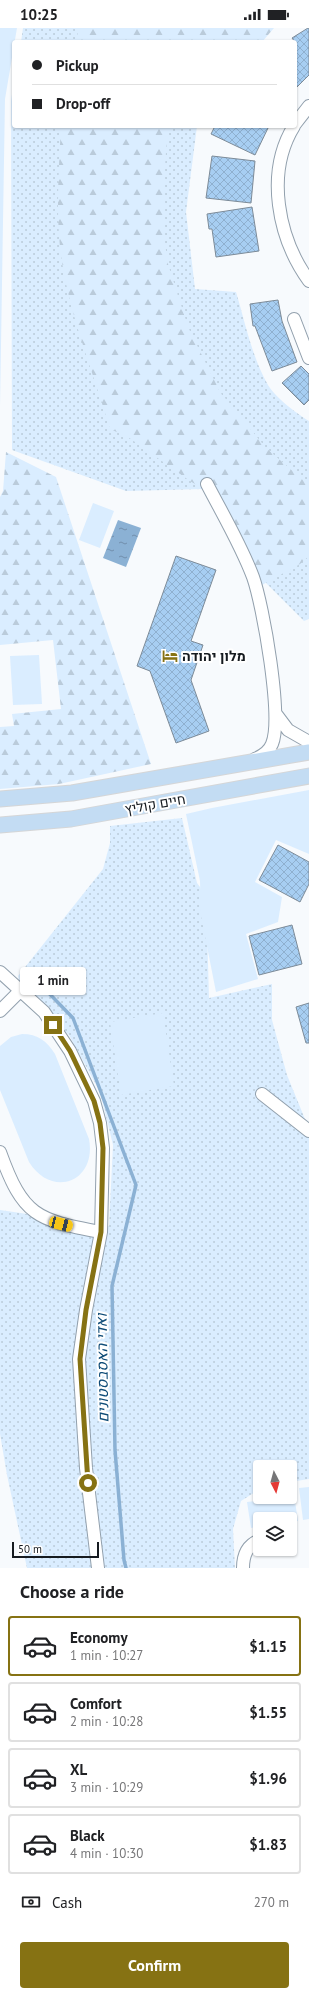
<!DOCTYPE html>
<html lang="en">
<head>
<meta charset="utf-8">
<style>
	:root { --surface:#fff; --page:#f2f2f2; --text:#202124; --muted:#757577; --line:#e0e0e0; --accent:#867213 }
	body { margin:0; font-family:"PT Sans",Heebo,sans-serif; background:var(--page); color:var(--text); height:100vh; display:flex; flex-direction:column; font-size:15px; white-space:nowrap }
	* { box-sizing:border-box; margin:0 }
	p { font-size:13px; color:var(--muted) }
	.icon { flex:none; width:22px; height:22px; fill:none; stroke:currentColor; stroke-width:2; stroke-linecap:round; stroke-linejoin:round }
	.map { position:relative; height:1540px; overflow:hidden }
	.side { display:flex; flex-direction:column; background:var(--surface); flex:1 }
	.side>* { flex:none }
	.hud { position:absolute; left:12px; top:12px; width:285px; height:88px; border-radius:4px; box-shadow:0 1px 3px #0004; display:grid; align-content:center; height:88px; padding:0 20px; background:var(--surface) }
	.needle { width:26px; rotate:174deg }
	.tools { position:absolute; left:253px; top:1432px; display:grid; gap:8px }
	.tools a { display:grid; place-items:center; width:44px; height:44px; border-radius:4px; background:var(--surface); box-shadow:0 1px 3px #0004; font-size:20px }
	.scale { position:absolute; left:12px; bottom:10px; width:87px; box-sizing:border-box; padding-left:4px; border:2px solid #161b20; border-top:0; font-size:11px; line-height:14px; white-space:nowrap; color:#161b20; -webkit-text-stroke:3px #fff; paint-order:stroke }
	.end { position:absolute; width:18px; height:18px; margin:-9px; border:5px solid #867213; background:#fff; box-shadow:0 0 0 2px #fff }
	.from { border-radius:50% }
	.bubble { position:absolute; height:28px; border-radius:4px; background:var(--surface); box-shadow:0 1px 3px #0004; font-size:13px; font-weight:800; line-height:28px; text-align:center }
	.car { position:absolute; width:12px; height:24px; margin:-12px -6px; border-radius:5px; box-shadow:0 0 3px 1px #0007; background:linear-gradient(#f5c518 24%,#345 0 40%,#f5c518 0 76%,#345 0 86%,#f5c518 0) }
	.hud b { display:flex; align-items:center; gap:14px; height:38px; font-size:15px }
	.hud b+b { border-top:1px solid var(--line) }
	.hud i { width:10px; height:10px; background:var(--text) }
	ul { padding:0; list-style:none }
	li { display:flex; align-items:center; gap:12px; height:60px; margin:0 8px 6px; padding:0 12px; border:2px solid var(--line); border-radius:4px }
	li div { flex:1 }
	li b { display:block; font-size:15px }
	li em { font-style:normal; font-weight:800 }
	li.on { border-color:var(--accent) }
	li>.icon { width:36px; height:36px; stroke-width:1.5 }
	h2 { padding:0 20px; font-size:18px; line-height:48px }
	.pay { display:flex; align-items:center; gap:10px; height:44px; padding:0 20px; font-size:15px }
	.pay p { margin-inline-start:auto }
	.primary-button { display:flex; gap:8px; margin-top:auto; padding:8px 20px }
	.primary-button a { flex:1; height:46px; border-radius:4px; background:var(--accent); color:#fff; font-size:16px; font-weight:800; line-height:46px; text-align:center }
	.status { display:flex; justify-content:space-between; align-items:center; height:28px; padding:0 20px; background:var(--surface); direction:ltr }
	.status svg { height:11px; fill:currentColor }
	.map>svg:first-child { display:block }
</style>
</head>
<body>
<div class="status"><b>10:25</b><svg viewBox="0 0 49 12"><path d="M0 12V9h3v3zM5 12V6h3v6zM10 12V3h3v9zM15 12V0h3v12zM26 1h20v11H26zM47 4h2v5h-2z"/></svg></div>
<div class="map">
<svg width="309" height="1540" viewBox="0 0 309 1540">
	<defs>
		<pattern id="grass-dots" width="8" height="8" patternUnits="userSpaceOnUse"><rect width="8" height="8" fill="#daedff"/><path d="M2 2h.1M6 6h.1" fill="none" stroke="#bacbda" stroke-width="1.8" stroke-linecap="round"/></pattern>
		<pattern id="forest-firs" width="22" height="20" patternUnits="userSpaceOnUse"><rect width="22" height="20" fill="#daedff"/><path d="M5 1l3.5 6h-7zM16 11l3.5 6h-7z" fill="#bacbda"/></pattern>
		<pattern id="water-ripples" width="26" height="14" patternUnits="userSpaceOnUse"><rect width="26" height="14" fill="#8bb1d4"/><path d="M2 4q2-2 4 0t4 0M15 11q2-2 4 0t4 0" fill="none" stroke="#718fac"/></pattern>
		<pattern id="building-cross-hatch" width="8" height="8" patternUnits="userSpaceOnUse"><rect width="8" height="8" fill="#a7cef2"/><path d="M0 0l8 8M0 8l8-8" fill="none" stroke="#8fb0cf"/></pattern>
	</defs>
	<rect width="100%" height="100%" fill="#f7fafd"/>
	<path fill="url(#grass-dots)" d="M23 0H252L240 14H21Z
		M14 53V98H197L186 184 195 261 236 264C245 294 252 329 268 357 276 370 296 385 309 393V591L304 593 264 553 204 461 126 463 12 422 11 73Z
		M182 790 197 855 206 867 209 970 272 956V992L287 1047 309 1101V1451L290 1454V1439H260V1461L241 1473 233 1501 235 1540H27L7 1447 0 1406V1182L109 1198 113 1117 100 1064 69 1007 21 962 18 948 103 841 110 815V798Z"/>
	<path fill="url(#forest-firs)" d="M78 0H274L262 14H77Z
		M61 98H168L163 163V202L168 236 188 299 220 364 266 420 309 457V528L300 536 262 557 259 558 212 466 190 453 128 409 110 401C93 342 67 282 60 219 56 179 59 139 61 98Z
		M6 424 56 449 151 736 59 756 0 761V699L14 698 12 686 61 681 53 612 0 617V469L3 463Z"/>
	<path fill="#daedff" d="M0 0H17L5 71 0 379Z
		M93 475 114 483 100 520 79 512Z
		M39 627 42 676 13 677 10 628Z
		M309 762V826L276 812 255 854 282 869 278 894 246 906 258 951 216 964 201 888 200 853 186 786 212 780Z
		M163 985 174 1058 121 1067 110 994Z
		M22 1006C38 1006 47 1013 55 1026L89 1111C97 1154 52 1171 29 1134L0 1062V1018L11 1009Z
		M309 1459V1491L303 1492 299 1460Z
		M290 1467H294L298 1493 290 1494V1491H260V1498L251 1500 247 1474 290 1469Z"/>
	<path fill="url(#water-ripples)" d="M118 492 141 500 126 539 103 530Z"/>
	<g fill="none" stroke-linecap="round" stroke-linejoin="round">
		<path stroke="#8bb1d4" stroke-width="3.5" d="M37 953 73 990 136 1157 112 1258 115 1422 124 1532 126 1540"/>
	</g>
	<path fill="url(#building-cross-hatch)" stroke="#7d8b98" d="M308 0H309V47L295 61V14L292 10Z
		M215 98H269L255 127 211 106Z
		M212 128 255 133 251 175 206 170Z
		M252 179 259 223 216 229 212 201H209L207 186Z
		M278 272 282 293 297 334 272 343 255 298H253L250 276Z
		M301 338 309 346V372L304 377 282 355Z
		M176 528 216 542 191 613 203 617 191 652 209 703 176 715 150 643 137 638Z
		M278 817 309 834V856L300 874 259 852Z
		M292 897 302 936 259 947 249 908Z
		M309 975V1015H306L296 979Z"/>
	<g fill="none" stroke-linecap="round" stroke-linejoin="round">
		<defs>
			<path id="minor" d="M295 96 309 78
				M294 98C265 145 278 210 309 253
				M294 291 309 330
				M207 456C223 487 241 517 253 549 263 577 283 690 272 716 269 724 262 728 255 731
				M276 686 288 702 309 714
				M0 944 44 984 70 1023 94 1073 100 1095 103 1120 101 1204 86 1282 79 1331 86 1440 98 1540
				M0 983 21 962
				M262 1066 309 1103
				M0 1124C23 1188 36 1192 101 1204
				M243 1540C243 1527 247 1517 260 1512"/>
			<path id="major" d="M0 771 72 765 309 724
				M0 797 71 791 309 748"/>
		</defs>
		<use href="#minor" stroke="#92a0ad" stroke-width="14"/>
		<use href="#major" stroke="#d5d6d7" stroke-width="17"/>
		<use href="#minor" stroke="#fff" stroke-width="12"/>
		<use href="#major" stroke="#c3dcf3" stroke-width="15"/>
	</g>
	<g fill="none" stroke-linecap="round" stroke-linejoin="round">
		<path stroke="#867213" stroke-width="5" d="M53 997 70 1023 94 1073 100 1095 103 1120 101 1204 86 1282 80 1331 88 1455"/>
	</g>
	<defs>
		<symbol id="hotel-bare" viewBox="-9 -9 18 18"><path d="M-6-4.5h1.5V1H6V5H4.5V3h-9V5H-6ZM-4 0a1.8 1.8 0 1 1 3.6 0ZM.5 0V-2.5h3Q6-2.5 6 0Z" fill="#867213" stroke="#fff" stroke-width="2.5" paint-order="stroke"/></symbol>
	</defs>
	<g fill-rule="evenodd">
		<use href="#hotel-bare" x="159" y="617" width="22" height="22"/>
	</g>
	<g text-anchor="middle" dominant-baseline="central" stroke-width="4" stroke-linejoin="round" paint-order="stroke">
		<g font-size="14" font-weight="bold" fill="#161b20" stroke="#fff" text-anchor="start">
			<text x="182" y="628">מלון יהודה</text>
		</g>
		<g font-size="14" fill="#161b20" stroke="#fff">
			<text transform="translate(155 776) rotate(-10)">חיים קוליץ</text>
		</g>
		<g font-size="15" font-style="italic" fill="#0f4c78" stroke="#fff">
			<text transform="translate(102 1340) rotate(-91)">ואדי האסבסטונים</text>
		</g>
	</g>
</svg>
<div class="tools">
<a><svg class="needle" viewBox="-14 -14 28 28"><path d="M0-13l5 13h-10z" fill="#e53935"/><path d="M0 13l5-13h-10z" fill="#757577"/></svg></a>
<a><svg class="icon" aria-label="layers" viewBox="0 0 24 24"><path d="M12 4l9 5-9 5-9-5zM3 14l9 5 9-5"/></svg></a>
</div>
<div class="scale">50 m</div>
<i class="end from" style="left:88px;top:1455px"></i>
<i class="end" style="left:53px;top:997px"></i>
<div class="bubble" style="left:20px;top:939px;width:66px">1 min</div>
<i class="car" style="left:61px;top:1196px;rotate:104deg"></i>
<div class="hud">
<b><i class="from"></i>Pickup</b>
<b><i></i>Drop-off</b>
</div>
</div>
<section class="side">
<h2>Choose a ride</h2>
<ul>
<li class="on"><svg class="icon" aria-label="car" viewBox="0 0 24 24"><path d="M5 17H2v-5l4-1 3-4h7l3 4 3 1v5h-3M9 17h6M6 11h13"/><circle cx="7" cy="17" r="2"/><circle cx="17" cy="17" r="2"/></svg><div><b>Economy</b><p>1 min · 10:27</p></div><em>$1.15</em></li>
<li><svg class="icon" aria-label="car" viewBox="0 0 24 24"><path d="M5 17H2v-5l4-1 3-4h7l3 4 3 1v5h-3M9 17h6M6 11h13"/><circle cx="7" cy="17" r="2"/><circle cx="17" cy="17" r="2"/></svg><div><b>Comfort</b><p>2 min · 10:28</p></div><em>$1.55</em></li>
<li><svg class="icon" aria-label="car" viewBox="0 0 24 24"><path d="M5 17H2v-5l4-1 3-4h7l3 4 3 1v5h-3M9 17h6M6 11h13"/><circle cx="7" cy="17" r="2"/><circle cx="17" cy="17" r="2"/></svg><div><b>XL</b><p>3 min · 10:29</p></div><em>$1.96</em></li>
<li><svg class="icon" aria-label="car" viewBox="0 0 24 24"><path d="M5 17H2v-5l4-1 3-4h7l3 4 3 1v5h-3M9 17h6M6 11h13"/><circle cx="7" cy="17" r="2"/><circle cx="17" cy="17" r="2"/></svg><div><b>Black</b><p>4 min · 10:30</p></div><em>$1.83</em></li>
</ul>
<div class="pay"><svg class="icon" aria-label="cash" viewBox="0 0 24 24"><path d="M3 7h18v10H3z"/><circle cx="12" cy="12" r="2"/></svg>Cash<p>270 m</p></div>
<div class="primary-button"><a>Confirm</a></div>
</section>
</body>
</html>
